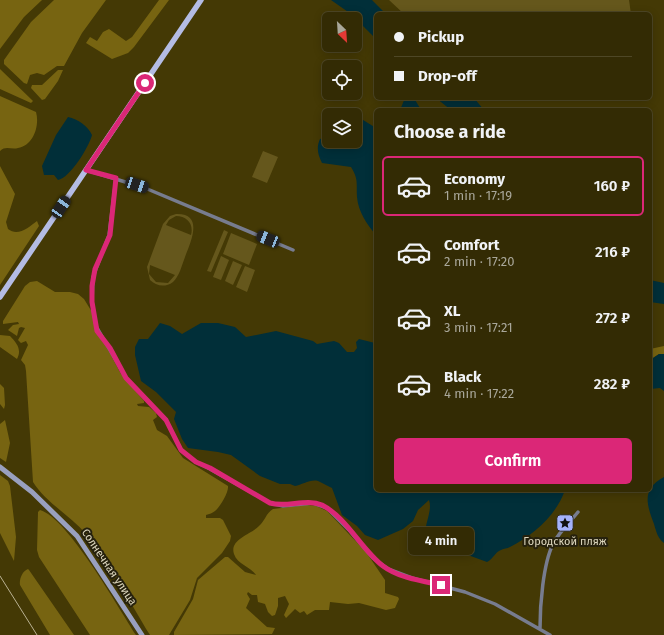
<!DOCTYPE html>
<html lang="en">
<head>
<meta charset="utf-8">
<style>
	:root { --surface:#332b04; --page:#3b330e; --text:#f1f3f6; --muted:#a9a79a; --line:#4e4726; --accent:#db2777 }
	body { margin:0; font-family:"Fira Sans",sans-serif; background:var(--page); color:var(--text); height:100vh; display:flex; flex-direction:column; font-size:15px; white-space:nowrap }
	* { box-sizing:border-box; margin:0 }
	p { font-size:13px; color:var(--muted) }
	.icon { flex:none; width:22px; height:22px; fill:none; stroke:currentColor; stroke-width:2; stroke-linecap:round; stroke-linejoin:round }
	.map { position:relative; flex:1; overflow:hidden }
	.sheet { position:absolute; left:374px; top:108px; width:278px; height:384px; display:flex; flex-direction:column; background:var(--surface); border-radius:6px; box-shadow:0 2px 10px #0003,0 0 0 1px var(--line) }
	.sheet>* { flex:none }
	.hud { position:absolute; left:374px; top:12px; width:278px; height:88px; border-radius:6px; box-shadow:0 2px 10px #0003,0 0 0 1px var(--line); display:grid; align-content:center; height:88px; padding:0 20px; background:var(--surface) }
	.needle { width:26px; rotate:155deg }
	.buttons { position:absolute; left:322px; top:12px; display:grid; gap:8px }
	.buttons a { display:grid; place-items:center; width:40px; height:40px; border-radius:6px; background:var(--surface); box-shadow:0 2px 10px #0003,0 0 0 1px var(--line); font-size:20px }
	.end { position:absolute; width:18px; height:18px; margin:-9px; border:5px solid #db2777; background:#fff; box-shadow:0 0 0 2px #fff }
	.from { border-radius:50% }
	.bubble { position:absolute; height:28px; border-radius:6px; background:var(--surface); box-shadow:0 2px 10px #0003,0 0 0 1px var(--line); font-size:13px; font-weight:600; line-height:28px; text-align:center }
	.car { position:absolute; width:12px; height:24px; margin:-12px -6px; border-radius:5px; box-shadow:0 0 3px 1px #0007; background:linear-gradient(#222 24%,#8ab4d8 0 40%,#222 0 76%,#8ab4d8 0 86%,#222 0) }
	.hud b { display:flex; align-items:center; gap:14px; height:38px; font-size:15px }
	.hud b+b { border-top:1px solid var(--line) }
	.hud i { width:10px; height:10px; background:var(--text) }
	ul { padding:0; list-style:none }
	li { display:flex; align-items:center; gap:12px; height:60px; margin:0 8px 6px; padding:0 12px; border:2px solid transparent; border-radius:6px }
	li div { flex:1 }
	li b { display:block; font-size:15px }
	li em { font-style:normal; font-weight:600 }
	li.current { border-color:var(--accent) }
	li>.icon { width:36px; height:36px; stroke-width:1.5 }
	h2 { padding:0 20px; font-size:18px; line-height:48px }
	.action { display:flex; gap:8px; margin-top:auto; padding:8px 20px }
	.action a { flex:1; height:46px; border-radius:6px; background:var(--accent); color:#fff; font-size:16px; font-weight:600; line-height:46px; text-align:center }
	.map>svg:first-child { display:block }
</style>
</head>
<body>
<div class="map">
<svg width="664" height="635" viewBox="0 0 664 635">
	<rect width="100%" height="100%" fill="#443905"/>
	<path fill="#65571c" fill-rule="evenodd" d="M389 0H629L631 14H404Z
		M263 151 278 157 267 183 252 177Z
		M176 214C205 213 190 243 185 257 182 265 179 277 173 282 165 288 156 286 150 280L147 267 163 224 170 216ZM176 216C187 216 194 224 191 235L166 225 169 220ZM150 265 175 275 168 283 156 282 149 274Z
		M224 230 228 232 211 272 207 271Z
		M231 233 257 244 249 265 223 254Z
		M221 256 229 260 221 280 213 277Z
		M233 261 242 265 233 285 225 281Z
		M245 266 255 270 247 292 236 287Z"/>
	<path fill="#776411" d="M0 0H42L24 17 0 49Z
		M54 0H106L82 33 64 66H57L44 75 37 73 30 75 27 84 24 83 4 64V60L31 22Z
		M159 0H169L134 47 128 53 112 59 86 43 90 37 97 41 103 32 109 29 126 41 132 37Z
		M0 69 33 101 31 103 0 89Z
		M58 70H63L58 81 45 99 42 100 31 88 32 85H42Z
		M0 96 36 112C40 126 33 146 18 148 11 150 6 145 0 151Z
		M0 166 15 194 6 222 8 229C18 237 29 227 37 221L39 226 0 285Z
		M37 281 55 292H70L78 294 84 299 92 312 97 334 106 346 121 374 144 401V403L137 404 138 406 149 407 156 413 157 417 153 420 157 430 167 436 183 458 228 486C229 492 220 507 215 511 213 513 209 514 206 515V518H220L223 520 231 536 230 541 222 553 197 578 190 600 169 635H150C130 603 109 561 86 534 70 515 46 503 33 482L26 371 25 365 21 360 28 345 26 341 21 343 18 340 25 328 21 327 19 328 17 336 8 330 13 325 19 324 18 322 3 324V321L25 286 30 282Z
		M0 335 10 336C17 343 22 350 17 359L0 347Z
		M664 346V354H659L650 360V349Z
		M0 384 4 388 5 405 4 409 0 404Z
		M5 420 10 443 6 462 0 458V424Z
		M0 475 8 481 10 486 16 537 14 561 0 533Z
		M307 505 316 506 327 511 366 552 385 580V593L398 597 399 599 395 608 386 610 359 603 348 604 330 602 329 610H315L307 615 304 611 300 613 295 609 286 618 284 615 289 604 285 596 278 598V606L275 615 272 616 268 612 265 604 258 602 257 595H252L248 592 247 594 250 599 246 608 267 627 275 628 272 634 174 635V632L193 599 198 580 225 557H228L245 572 256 575C251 567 237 564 234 554 229 539 252 534 259 526 265 521 266 513 273 509Z
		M40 510C68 518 119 609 136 635H90L39 557 37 550 38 512Z
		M28 569 29 570 74 635H50L20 585C19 580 22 571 28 569Z"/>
	<path fill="#012f39" d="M331 0H372L386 14H376V39L351 14Z
		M405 98H414L421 110H400Z
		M436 98H474L484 110H451Z
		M341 110 355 115H331Z
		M355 115 376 128V235C367 225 358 211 357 197 356 183 359 180 351 167L322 163C318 155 316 148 320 139L329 136V141H355Z
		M68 117C78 119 88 126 92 135 89 147 70 178 58 180L54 175H44L42 166 56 135Z
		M650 280 664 283V304L650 302Z
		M160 323 170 326 182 334 201 323H218L235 327 246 337 276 331 313 341 317 344 334 341 339 343 347 352H354L357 348 356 342 359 339 375 343 376 490H565C556 516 533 535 510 547 507 549 504 548 501 550 495 552 493 559 487 562L457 551 451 547 431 544 426 538C423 525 433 512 429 500L418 510 413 521 403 529 378 540 365 535 357 526 342 515 332 488C327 486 323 483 318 481 310 479 302 485 295 486L290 484H280L260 476 231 455 218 452 188 448 182 439 174 419 176 412 156 392 141 381 135 355V347L139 339H148Z
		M659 354H664V391L660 388 650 389V360Z
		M664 477V543C658 539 656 531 654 524 646 503 642 489 664 477Z"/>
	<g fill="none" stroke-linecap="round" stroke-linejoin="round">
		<path stroke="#777c8f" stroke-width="3.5" d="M86 170 145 188 293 250
			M116 178 109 235 93 277 92 302 96 326 126 378 166 420 181 450 196 462 210 469 270 503 283 506 313 503 327 508 350 531 373 558 388 569 412 578 465 592 495 604 550 635
			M540 628C540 606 543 564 553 544 559 532 570 522 578 512"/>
		<path stroke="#99a0bf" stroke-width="5" d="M0 467 32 492 77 536 142 635"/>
		<path stroke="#b4bce4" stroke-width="5.5" d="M0 297 201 0"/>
		<path stroke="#b9b192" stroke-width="1" d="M0 576 37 635"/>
	</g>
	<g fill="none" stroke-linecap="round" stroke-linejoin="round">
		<path stroke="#db2777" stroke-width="5" d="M145 83 86 170 116 178 110 235 95 269 92 286V302L97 331 110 348 126 378 166 420 181 450 196 462 210 468 270 503C287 508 306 498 322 505 347 518 361 549 383 566 399 578 422 581 441 585"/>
	</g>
	<defs>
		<symbol id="sight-square" viewBox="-11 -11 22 22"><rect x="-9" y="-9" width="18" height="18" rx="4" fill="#a4b2fc" stroke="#26210d"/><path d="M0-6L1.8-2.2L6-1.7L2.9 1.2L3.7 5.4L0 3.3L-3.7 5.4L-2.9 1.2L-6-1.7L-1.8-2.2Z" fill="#111"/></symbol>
	</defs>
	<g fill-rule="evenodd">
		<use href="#sight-square" x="555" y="513" width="20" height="20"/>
	</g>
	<g text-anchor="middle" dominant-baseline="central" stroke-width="4" stroke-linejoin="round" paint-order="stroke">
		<g font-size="11" fill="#dcd6bd" stroke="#26210d">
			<text x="565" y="541">Городской пляж</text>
		</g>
		<g font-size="11" fill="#dcd6bd" stroke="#26210d">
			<text transform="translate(109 567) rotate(56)">Солнечная улица</text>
		</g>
	</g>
</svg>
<div class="buttons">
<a><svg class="needle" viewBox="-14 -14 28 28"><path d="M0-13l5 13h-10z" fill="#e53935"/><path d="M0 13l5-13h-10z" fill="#a9a79a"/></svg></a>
<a><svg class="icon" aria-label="locate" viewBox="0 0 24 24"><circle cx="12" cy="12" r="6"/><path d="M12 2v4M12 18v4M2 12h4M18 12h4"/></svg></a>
<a><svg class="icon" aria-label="layers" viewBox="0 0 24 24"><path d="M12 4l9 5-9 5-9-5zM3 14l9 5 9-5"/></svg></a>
</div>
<i class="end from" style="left:145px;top:83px"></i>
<i class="end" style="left:441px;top:585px"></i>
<div class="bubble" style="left:408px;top:527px;width:66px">4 min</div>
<i class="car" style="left:137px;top:185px;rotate:108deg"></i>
<i class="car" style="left:61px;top:207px;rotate:34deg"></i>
<i class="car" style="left:268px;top:239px;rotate:292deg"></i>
<div class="hud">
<b><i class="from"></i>Pickup</b>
<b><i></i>Drop-off</b>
</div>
<section class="sheet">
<h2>Choose a ride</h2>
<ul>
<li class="current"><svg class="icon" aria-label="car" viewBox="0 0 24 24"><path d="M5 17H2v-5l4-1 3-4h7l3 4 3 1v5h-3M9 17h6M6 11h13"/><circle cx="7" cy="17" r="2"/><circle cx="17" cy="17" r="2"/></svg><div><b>Economy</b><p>1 min · 17:19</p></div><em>160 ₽</em></li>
<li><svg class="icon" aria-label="car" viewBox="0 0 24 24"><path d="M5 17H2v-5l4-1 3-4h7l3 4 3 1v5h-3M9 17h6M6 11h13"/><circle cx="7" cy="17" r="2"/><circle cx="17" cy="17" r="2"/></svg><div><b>Comfort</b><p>2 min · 17:20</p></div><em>216 ₽</em></li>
<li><svg class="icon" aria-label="car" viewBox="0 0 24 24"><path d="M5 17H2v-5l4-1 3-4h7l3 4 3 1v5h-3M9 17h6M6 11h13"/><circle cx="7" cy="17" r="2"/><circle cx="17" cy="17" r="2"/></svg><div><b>XL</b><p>3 min · 17:21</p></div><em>272 ₽</em></li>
<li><svg class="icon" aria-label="car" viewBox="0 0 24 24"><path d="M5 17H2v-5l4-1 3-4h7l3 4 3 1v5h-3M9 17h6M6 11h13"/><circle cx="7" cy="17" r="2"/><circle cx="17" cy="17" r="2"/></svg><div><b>Black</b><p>4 min · 17:22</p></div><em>282 ₽</em></li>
</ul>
<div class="action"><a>Confirm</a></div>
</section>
</div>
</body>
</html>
